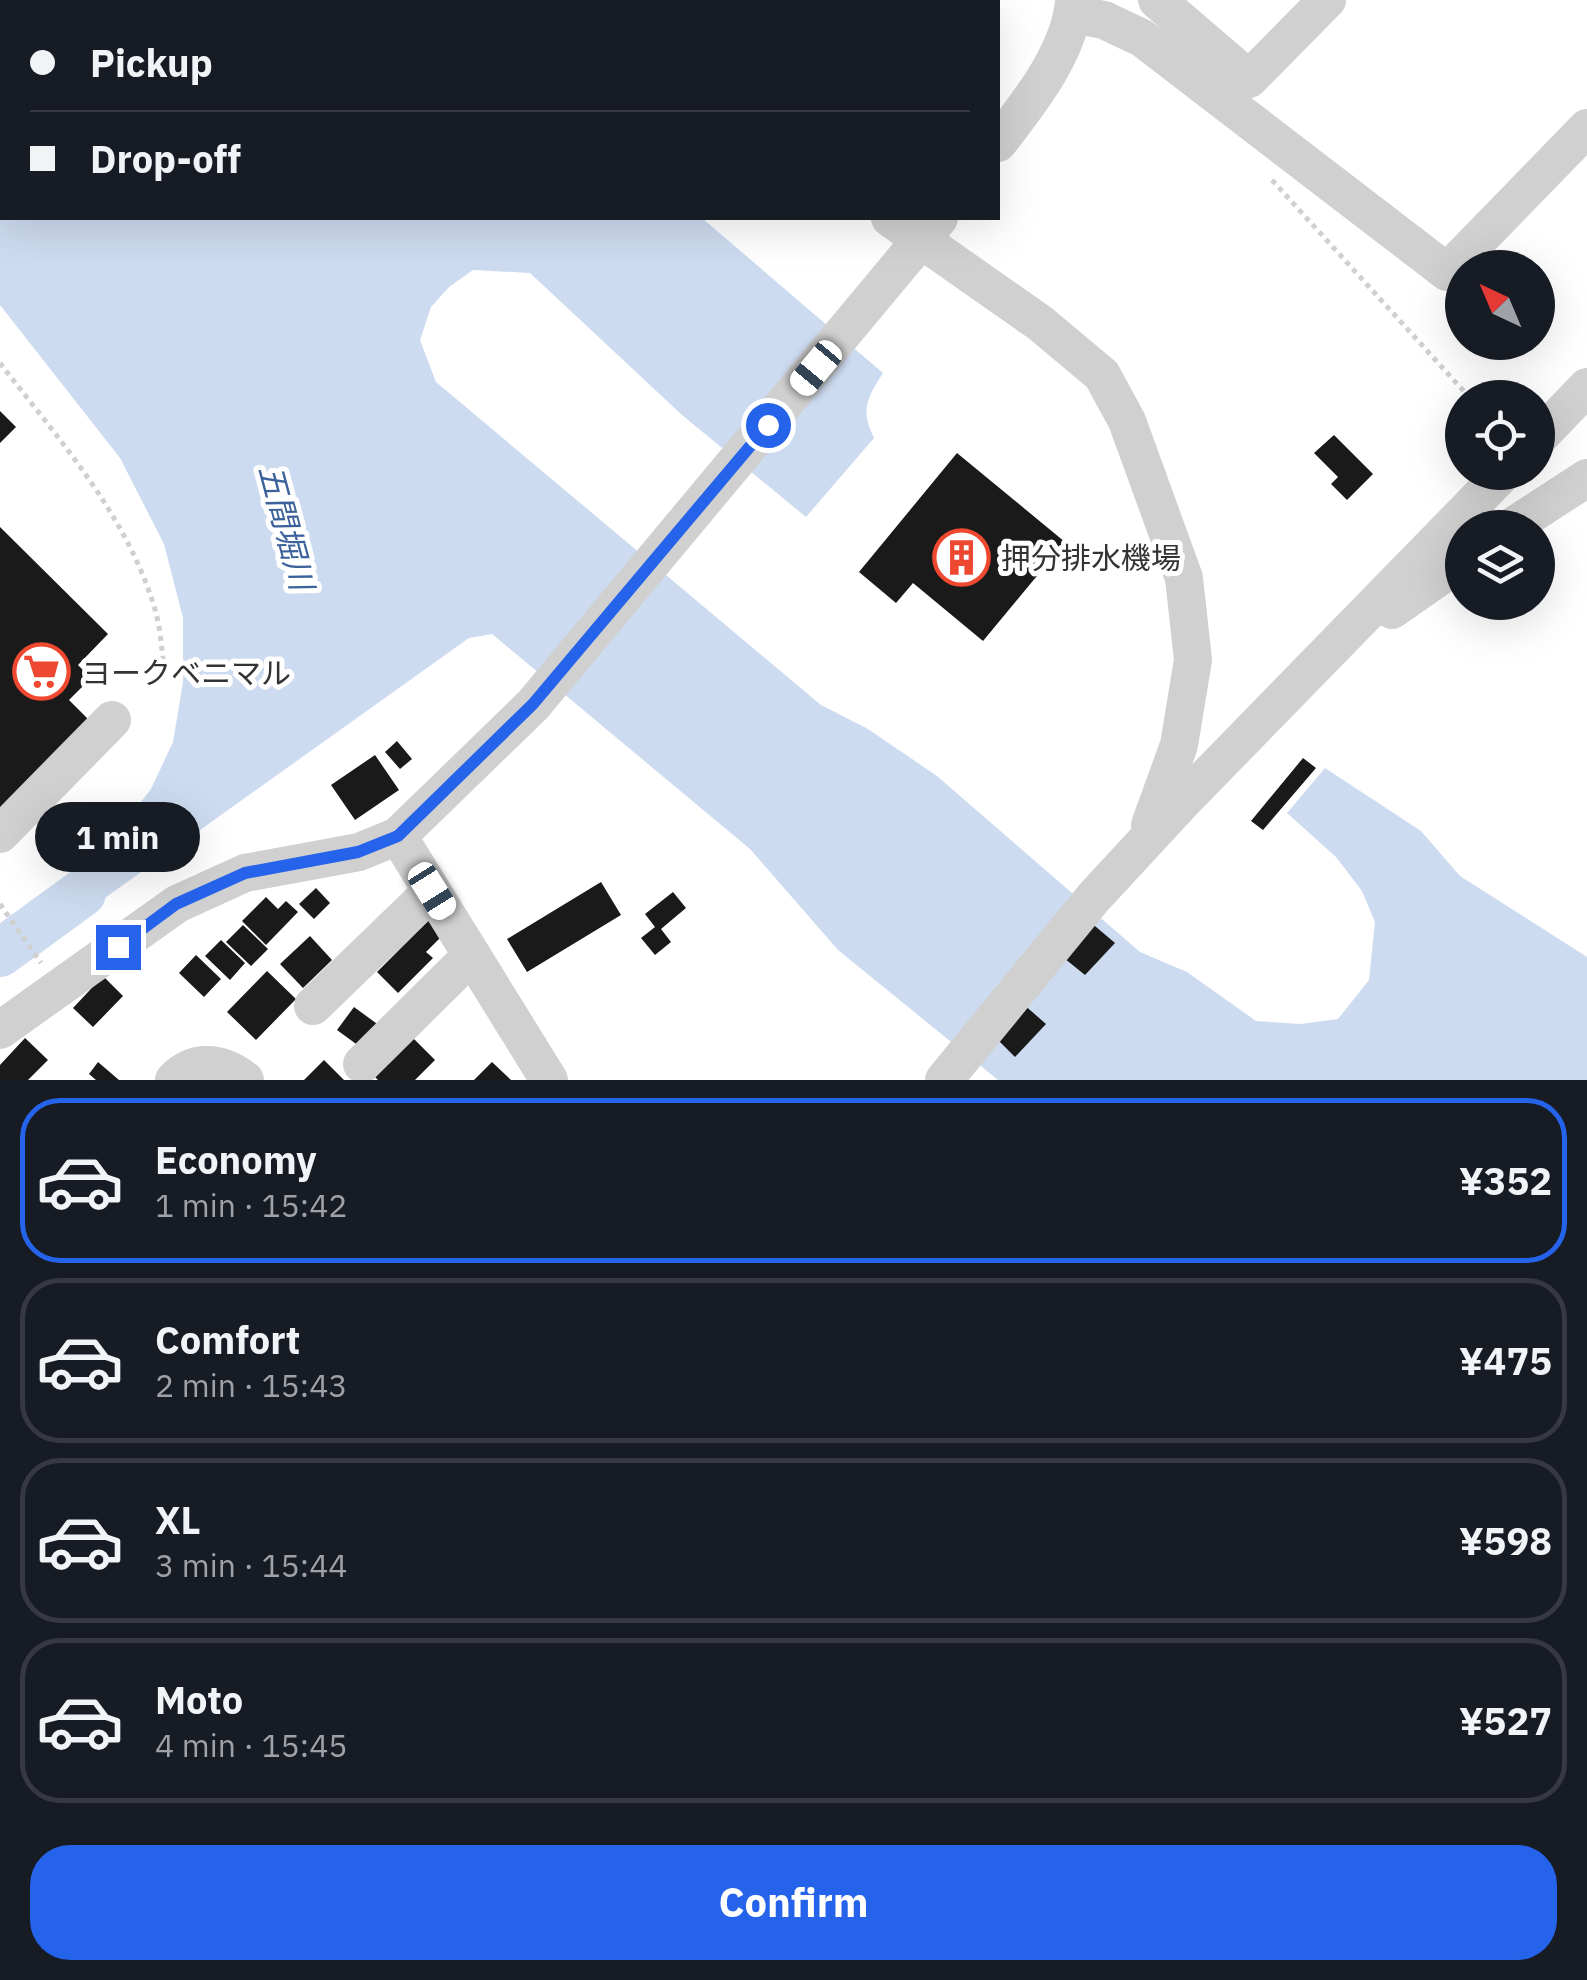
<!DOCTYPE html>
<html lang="en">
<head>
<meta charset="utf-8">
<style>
	:root { --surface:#171b24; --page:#242831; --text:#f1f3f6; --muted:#9ea1a6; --line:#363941; --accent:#2563eb }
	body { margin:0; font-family:"IBM Plex Sans","Noto Sans JP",sans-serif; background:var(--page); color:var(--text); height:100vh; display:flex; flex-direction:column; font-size:38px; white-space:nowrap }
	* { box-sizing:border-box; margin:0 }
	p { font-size:32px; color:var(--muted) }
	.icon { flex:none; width:55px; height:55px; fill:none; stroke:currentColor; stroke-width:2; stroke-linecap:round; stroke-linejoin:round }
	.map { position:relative; height:1080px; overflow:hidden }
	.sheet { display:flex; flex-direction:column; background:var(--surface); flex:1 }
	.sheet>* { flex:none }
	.banner { position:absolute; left:0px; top:0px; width:1000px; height:220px; box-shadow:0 10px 40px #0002; display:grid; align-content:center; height:220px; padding:0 30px; background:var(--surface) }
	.needle { width:65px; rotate:316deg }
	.buttons { position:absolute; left:1445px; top:250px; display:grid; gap:20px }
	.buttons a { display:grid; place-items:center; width:110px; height:110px; border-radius:50%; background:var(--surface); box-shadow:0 10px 40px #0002; font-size:50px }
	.end { position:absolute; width:45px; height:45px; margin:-22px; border:12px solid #2563eb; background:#fff; box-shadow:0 0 0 5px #fff }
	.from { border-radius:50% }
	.bubble { position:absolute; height:70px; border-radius:35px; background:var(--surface); box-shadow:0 10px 40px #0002; font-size:32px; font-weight:700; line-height:70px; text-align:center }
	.car { position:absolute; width:30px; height:60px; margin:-30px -15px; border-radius:12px; box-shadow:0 0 8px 2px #0007; background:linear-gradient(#fff 24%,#345 0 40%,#fff 0 76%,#345 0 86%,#fff 0) }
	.banner b { display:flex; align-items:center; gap:35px; height:95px; font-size:38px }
	.banner b+b { border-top:2px solid var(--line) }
	.banner i { width:25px; height:25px; background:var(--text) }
	ul { padding:18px 0 0; list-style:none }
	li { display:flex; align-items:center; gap:30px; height:165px; margin:0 20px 15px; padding:0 10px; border:5px solid var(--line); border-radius:40px }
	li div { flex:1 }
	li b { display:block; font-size:38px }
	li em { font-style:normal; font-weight:700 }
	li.current { border-color:var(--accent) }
	li>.icon { width:90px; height:90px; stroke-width:1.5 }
	.button { display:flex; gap:20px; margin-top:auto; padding:20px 30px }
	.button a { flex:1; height:115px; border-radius:40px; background:var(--accent); color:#fff; font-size:40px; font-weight:700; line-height:115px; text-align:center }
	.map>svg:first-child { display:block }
</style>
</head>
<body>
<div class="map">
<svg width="1587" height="1080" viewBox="0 0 1587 1080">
	<rect width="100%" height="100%" fill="#fff"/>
	<path fill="#cddbf0" d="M0 0 71 2H2V218H702L883 373C867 398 860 410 874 438L806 517 682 415 530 273 473 270 449 287 431 307 420 340 436 382 821 705 868 729 937 776 1140 952 1187 972 1256 1021 1301 1024 1338 1019 1369 980 1375 922 1362 891 1336 857 1287 813 1325 768 1421 831 1460 876 1587 957V1080H998L838 950 750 849 492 634 469 638 39 945 18 915 104 850 151 789 173 742 183 682V618L164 544 120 458 0 305Z"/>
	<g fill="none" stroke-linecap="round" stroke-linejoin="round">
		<path stroke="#cddbf0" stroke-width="8" d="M645 0 648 2
			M967 2 969 0"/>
		<path stroke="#cddbf0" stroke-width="48" d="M0 953 82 893"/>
	</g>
	<path fill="#1a1a1a" d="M0 411 16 427 0 443Z
		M1334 435 1373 474 1347 500 1331 484 1338 477 1314 453Z
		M957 453 1065 542 983 641 913 583 896 603 859 572Z
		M0 527 108 634 78 665 91 678 69 700 89 720 0 810Z
		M397 741 412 759 400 769 385 752Z
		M375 755 399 790 355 820 331 785Z
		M1303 758 1316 768 1263 830 1251 821Z
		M601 882 621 915 527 972 507 939Z
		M316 888 330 903 314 919 299 904Z
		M673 892 686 908 661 929 671 942 655 955 641 938 655 927 645 914Z
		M266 897 278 909 286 901 298 912 266 945 242 921Z
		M433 916 447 931 426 952 433 958 398 993 377 972Z
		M1089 921 1115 943 1085 975 1059 954Z
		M243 925 268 949 251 966 226 942Z
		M310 936 332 960 303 988 280 964Z
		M221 940 245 963 230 980 205 956Z
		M196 955 221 979 204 997 179 973Z
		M267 971 296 999 256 1040 227 1012Z
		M103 976 123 996 93 1027 73 1008Z
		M1022 1003 1046 1024 1015 1057 993 1035Z
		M354 1007 380 1026 363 1049 337 1030Z
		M411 1036 435 1060 415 1080H378L373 1075Z
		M25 1038 48 1060 28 1080H0V1065Z
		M324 1060 344 1080H304Z
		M98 1062 119 1080H96L89 1074Z
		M492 1062 511 1080H474Z"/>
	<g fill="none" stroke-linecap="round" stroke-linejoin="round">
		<path stroke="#d0d0d0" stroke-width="5" stroke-dasharray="5 5" stroke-linecap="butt" d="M1272 180 1470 398
			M0 363C59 440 129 517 156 613 161 632 162 654 165 675
			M0 904 41 963"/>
		<path stroke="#d0d0d0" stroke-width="38" d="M587 0 590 2
			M1157 0 1249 79 1327 0
			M799 2 801 0
			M1073 14 1104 20 1142 38 1447 272 1587 128
			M998 143C1028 104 1071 51 1074 0
			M890 218 1040 323 1102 375 1127 421 1184 578 1193 660 1179 745 1150 825
			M1538 438 1587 387
			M1510 528 1587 478
			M1392 610 1462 561
			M0 834 112 720
			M398 836 549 1080
			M313 1006 432 891
			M0 1030 177 904 245 873 359 852 398 836 533 705 939 218
			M362 1064 472 955
			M174 1080C195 1058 222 1062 245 1080
			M944 1080 1094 897 1182 802 1504 472"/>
	</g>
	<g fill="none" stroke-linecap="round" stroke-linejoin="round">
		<path stroke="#2563eb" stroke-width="12" d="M118 947 176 904 245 873 358 852 398 836 533 704 768 425"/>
	</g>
	<defs>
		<symbol id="building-ring" viewBox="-11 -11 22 22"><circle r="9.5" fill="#fff" stroke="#ef4830" stroke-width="1.5"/><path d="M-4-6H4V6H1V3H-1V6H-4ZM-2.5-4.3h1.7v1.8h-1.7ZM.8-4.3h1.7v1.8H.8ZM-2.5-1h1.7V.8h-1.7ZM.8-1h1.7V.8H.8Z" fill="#ef4830"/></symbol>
		<symbol id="supermarket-ring" viewBox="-11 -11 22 22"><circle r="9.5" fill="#fff" stroke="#ef4830" stroke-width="1.5"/><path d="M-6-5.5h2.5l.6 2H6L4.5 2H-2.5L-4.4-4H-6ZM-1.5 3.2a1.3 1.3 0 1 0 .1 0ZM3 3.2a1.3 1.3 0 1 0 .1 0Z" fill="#ef4830"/></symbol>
	</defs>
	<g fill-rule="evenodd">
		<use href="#building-ring" x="930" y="526" width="63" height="63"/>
		<use href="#supermarket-ring" x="10" y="640" width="63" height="63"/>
	</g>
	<g text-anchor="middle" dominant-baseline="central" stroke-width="10" stroke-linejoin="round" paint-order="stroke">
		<g font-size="30" fill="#333" stroke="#fff" text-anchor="start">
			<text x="1001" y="557">押分排水機場</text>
			<text x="81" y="672">ヨークベニマル</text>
		</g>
		<g font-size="32" font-style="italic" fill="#3b629b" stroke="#fff">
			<text transform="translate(287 527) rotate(75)">五間堀川</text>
		</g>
	</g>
</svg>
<div class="buttons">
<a><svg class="needle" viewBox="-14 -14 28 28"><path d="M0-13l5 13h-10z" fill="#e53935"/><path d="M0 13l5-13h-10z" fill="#9ea1a6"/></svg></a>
<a><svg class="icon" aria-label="locate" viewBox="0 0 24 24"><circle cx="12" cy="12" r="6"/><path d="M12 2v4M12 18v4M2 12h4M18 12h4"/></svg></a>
<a><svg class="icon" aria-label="layers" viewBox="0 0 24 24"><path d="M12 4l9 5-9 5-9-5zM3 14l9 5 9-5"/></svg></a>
</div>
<i class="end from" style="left:768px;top:425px"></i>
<i class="end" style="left:118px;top:947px"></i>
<div class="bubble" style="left:35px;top:802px;width:165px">1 min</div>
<i class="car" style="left:816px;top:368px;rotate:220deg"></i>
<i class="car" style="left:432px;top:891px;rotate:148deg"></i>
<div class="banner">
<b><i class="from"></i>Pickup</b>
<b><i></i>Drop-off</b>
</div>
</div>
<section class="sheet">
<ul>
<li class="current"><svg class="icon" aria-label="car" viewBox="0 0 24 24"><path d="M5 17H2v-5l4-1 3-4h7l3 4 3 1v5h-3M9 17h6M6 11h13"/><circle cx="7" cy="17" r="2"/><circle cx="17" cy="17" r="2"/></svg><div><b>Economy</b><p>1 min · 15:42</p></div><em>¥352</em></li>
<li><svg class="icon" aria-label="car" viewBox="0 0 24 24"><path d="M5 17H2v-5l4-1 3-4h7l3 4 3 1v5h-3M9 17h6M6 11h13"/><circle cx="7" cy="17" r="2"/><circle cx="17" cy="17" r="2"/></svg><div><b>Comfort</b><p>2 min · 15:43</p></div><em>¥475</em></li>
<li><svg class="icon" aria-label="car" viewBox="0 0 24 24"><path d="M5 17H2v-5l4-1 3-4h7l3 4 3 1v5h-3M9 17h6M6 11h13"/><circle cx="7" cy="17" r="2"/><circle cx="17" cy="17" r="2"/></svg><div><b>XL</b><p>3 min · 15:44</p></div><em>¥598</em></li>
<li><svg class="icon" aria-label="car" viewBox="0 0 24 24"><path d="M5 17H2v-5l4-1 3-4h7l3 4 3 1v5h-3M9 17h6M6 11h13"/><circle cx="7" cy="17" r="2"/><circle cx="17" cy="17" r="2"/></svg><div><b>Moto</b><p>4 min · 15:45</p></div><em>¥527</em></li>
</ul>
<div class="button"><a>Confirm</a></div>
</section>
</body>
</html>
